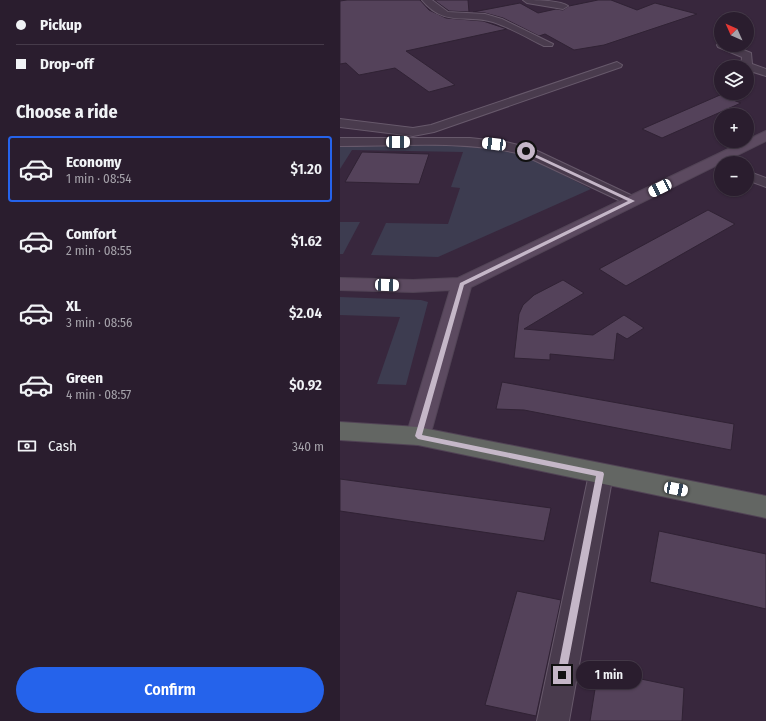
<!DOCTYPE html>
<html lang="en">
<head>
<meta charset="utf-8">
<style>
	:root { --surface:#2a1d2e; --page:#362a3a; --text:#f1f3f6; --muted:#a5a2aa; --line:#463b4a; --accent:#2563eb }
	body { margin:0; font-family:"Fira Sans Condensed",sans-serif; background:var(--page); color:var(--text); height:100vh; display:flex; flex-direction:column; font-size:15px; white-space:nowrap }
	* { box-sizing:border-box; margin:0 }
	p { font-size:13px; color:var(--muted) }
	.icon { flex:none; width:22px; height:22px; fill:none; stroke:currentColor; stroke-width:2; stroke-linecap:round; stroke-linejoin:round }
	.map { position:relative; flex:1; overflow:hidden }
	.drawer { display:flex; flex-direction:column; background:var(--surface); width:340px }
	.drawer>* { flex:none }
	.guide { display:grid; align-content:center; height:88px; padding:0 16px; background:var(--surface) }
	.needle { width:26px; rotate:315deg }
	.buttons { position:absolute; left:374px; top:12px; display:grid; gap:8px }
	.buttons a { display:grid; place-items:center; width:40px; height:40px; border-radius:50%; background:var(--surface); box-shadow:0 1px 3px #0004,0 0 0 1px var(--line); font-size:20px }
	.end { position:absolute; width:18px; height:18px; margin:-9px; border:5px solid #c5b7c8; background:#111; box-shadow:0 0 0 2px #111 }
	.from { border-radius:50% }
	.bubble { position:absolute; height:28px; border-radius:14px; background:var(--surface); box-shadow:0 1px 3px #0004,0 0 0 1px var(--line); font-size:13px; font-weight:600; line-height:28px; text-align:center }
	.car { position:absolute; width:12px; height:24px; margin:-12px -6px; border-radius:5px; box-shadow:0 0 3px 1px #0007; background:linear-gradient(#fff 24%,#345 0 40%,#fff 0 76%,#345 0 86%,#fff 0) }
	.guide b { display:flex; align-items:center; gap:14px; height:38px; font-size:15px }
	.guide b+b { border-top:1px solid var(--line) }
	.guide i { width:10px; height:10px; background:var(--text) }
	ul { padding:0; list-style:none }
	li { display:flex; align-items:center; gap:12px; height:66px; margin:0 8px 6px; padding:0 8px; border:2px solid transparent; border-radius:4px }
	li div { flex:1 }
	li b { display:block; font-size:15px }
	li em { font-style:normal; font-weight:600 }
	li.active { border-color:var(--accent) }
	li>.icon { width:36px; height:36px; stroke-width:1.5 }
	h2 { padding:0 16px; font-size:18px; line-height:48px }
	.pay { display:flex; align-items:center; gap:10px; height:44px; padding:0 16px; font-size:15px }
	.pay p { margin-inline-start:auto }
	.cta { display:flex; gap:8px; margin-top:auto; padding:8px 16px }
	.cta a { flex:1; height:46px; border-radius:24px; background:var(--accent); color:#fff; font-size:16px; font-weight:600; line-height:46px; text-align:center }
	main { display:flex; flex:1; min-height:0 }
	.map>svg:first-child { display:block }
</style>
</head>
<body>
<main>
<section class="drawer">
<div class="guide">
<b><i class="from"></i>Pickup</b>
<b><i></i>Drop-off</b>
</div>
<h2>Choose a ride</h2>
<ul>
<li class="active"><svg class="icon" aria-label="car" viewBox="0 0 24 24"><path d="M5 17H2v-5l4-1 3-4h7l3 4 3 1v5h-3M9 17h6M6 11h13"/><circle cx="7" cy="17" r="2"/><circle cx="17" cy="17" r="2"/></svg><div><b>Economy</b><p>1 min · 08:54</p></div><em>$1.20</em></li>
<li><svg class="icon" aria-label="car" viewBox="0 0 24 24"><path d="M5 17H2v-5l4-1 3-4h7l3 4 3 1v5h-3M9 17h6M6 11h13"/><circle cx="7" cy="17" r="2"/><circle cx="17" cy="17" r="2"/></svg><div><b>Comfort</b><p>2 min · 08:55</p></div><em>$1.62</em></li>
<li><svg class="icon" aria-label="car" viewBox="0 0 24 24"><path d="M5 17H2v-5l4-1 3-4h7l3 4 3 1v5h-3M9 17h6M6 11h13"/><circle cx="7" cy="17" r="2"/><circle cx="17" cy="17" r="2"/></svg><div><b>XL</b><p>3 min · 08:56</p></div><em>$2.04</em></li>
<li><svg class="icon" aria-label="car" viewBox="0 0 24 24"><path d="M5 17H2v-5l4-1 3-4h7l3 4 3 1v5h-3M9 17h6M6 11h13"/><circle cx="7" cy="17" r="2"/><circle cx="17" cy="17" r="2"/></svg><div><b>Green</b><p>4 min · 08:57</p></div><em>$0.92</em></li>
</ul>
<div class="pay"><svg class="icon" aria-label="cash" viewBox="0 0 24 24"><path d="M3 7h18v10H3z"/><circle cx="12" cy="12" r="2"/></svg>Cash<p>340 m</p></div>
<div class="cta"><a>Confirm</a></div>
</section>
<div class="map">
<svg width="426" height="721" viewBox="0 0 426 721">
	<rect width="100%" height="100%" fill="#38273d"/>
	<path fill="#3d3c50" d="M0 144 139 145 166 149 182 154 251 189 98 257 31 255 46 223 108 224 120 188 111 187 123 152 12 150 0 169Z
		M0 222H20L3 254H0Z
		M0 297 81 300 88 302 66 385 37 384 60 317 0 315Z"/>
	<path fill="#54425a" stroke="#302234" d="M7 0H80L89 10 106 18 143 21 167 29 66 51 115 85 89 92 55 68 19 75 6 63 0 64V1Z
		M94 0H128L129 12 109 11Z
		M258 0H271L297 10 315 3 357 14 264 45 234 50 205 34 199 36 163 18 145 13 133 12 180 3 198 13 216 9 223 10 229 6Z
		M380 95 401 103 322 138 302 129Z
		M22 152 89 154 79 184 5 182Z
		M368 210 395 224 286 286 259 269Z
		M223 280 244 293 184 329 253 335 284 315 304 328 287 339 277 333 274 360 210 354V360L174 358 179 314 183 305 194 295Z
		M162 382 394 424 391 450 184 410 156 409Z
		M0 479 211 508 204 541 0 511Z
		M319 531 426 554V609L310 582Z
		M177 591 221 600 196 716 145 705Z
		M258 670 344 688 342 721H250Z"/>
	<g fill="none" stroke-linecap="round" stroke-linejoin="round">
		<defs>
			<path id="minor" d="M82 0H92L108 12 145 14 162 19 213 44 212 46H204C188 38 171 28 153 22 125 14 104 27 82 0Z
				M183 0C193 0 220 0 228 6L223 9 187 3Z
				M381 42V45H391L411 53 412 64 426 69V76L407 70V67H401L402 57 378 47 377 45Z
				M277 62 282 65 281 67 94 132 73 136 0 127V119L73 128 91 125Z
				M0 138H130L166 142 191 148 297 198 300 201 297 204H287L181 154C125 140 58 146 0 146Z
				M407 171 426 178V187L407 180Z
				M261 465 269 467 273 474 229 721H197L249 474 253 467Z"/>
			<path id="secondary" d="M426 131V141L131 287 90 436 87 442 78 445 69 442 66 436 110 290 73 292 0 290V278L73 280 118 278Z"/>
			<path id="trunk" d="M0 422 78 427 426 496V518L78 445 0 440Z"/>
		</defs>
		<use href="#minor" stroke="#67596b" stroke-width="2"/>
		<use href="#secondary" stroke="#524456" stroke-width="2"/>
		<use href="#trunk" stroke="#514355" stroke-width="2"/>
		<use href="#minor" fill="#493b4d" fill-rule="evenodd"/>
		<use href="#secondary" fill="#5c4a60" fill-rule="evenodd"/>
		<use href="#trunk" fill="#636663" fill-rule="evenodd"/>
	</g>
	<path fill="#c5b7c8" d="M186 150 295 201 124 285 82 435 263 472 264 474 226 675 225 678 222 679 218 678 217 675 256 476 78 439 75 436 120 283 288 201 184 152Z"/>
</svg>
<div class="buttons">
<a><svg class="needle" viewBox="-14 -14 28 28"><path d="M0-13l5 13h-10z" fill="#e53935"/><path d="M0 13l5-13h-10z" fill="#a5a2aa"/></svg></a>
<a><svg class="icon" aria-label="layers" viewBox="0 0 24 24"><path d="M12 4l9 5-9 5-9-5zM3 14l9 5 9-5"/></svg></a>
<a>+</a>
<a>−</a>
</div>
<i class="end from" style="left:186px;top:151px"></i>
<i class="end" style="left:222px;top:675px"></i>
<div class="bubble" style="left:236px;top:661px;width:66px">1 min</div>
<i class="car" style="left:58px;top:142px;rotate:90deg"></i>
<i class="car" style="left:154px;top:144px;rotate:277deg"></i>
<i class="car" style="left:320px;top:188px;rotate:244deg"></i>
<i class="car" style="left:47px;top:285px;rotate:92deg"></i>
<i class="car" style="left:336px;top:489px;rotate:101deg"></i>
</div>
</main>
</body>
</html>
